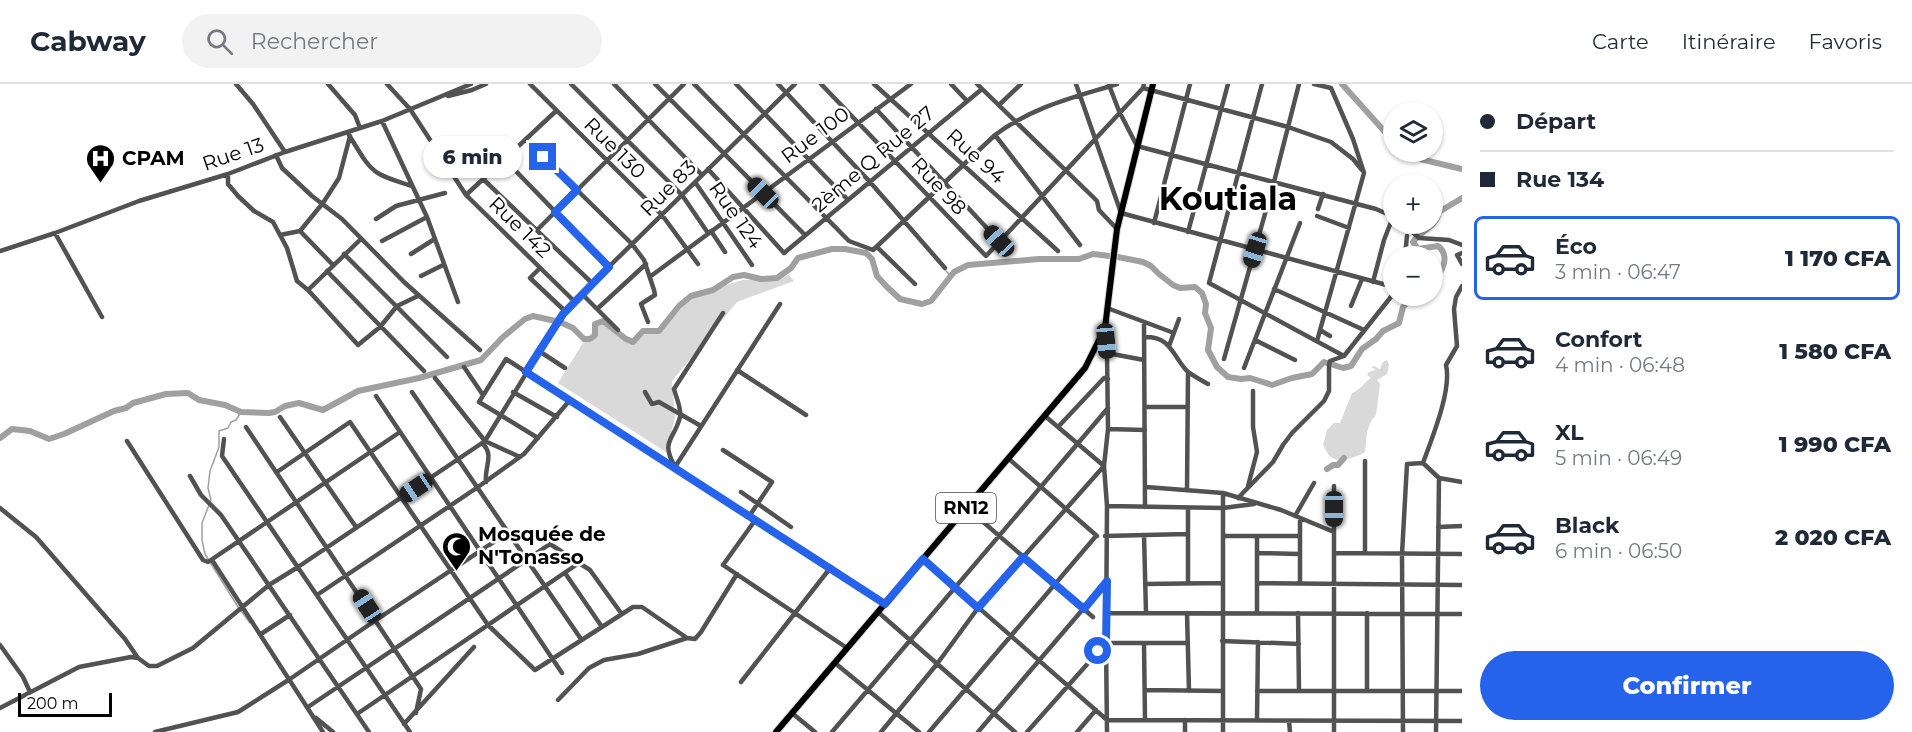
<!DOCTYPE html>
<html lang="fr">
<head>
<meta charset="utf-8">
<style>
	:root { --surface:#fff; --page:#f2f2f3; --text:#1f2937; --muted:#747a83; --line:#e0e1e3; --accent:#2563eb }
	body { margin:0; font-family:Montserrat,sans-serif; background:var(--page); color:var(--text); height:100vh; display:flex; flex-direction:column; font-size:22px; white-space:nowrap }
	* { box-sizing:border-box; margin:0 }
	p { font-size:20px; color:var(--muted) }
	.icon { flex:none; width:33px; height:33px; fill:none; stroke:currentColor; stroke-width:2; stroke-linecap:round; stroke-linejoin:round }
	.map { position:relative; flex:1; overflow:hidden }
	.sheet { display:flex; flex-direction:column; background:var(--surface); width:450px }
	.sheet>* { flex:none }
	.top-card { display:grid; align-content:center; height:132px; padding:0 18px; background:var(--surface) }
	.fabs { position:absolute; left:1383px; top:18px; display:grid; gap:12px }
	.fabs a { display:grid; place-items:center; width:60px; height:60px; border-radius:50%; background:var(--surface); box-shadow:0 2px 4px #0004; font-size:30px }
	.scale { position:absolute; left:18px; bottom:15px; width:94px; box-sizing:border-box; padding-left:6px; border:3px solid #000; border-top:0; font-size:16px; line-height:21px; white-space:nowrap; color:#000; -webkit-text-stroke:4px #fff; paint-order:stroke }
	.end { position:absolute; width:27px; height:27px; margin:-14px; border:8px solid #2563eb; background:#fff; box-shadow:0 0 0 3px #fff }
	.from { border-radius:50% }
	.bubble { position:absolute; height:42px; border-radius:21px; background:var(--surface); box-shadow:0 2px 4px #0004; font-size:20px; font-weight:800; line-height:42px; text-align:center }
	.car { position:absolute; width:18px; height:36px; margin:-18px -9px; border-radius:8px; box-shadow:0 0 4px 2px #0007; background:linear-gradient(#222 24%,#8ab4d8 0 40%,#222 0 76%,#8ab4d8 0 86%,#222 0) }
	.top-card b { display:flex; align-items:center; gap:21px; height:57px; font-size:22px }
	.top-card b+b { border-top:2px solid var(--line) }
	.top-card i { width:15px; height:15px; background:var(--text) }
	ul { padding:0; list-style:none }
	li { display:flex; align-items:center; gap:18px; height:84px; margin:0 12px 9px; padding:0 6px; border:3px solid transparent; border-radius:9px }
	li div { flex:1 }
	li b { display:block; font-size:22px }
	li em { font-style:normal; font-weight:800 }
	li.on { border-color:var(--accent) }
	li>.icon { width:54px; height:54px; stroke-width:1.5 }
	.button { display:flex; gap:12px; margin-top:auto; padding:12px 18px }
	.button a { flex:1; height:69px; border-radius:36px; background:var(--accent); color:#fff; font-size:24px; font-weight:800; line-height:69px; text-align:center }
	header { display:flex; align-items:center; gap:36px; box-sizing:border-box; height:84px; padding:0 30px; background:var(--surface); border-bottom:2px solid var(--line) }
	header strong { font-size:28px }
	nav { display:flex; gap:33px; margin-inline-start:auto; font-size:21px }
	.search { width:420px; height:54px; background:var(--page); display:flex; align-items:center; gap:15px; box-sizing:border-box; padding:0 21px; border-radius:33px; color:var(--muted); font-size:22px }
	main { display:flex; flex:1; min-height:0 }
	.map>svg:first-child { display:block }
</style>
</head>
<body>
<header>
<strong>Cabway</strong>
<div class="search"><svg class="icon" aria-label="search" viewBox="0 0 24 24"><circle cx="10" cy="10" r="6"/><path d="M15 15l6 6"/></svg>Rechercher</div>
<nav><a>Carte</a><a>Itinéraire</a><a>Favoris</a></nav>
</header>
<main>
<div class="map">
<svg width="1462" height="648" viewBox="0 0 1462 648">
	<rect width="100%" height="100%" fill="#fff"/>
	<path fill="#d9d9d9" d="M789 191 794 197 737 218 672 297 675 334 666 368 558 299 583 259 596 253 598 241 601 238 632 255 641 251 660 248 694 210 743 196H776Z
		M1387 276 1389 280 1387 290 1377 296 1380 300 1376 331 1371 337 1367 348 1365 368C1357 373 1339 380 1331 373 1327 370 1326 365 1323 361L1327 346 1334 339H1340L1352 309C1360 306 1365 298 1371 294L1367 291 1369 288 1376 286 1371 283 1374 282 1380 285 1383 278Z"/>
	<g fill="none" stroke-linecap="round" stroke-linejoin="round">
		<path stroke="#a0a0a0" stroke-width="1.5" d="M946 187 951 192
			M241 328 236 336 231 338 228 344 219 347V363L210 387 208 404 211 416 202 439V456L205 470 238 523 250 539"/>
		<path stroke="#a0a0a0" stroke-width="6" d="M1342 0 1394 58
			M1403 68 1416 74 1462 85
			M1432 199C1442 189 1451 172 1438 162L1418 165 1413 158C1421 146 1436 144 1439 128L1462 114
			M0 354 12 345 30 347 49 355 64 350 114 327 126 324 133 319 166 310 188 309 199 316 225 321 241 328 269 329 275 328 285 322 299 319 323 326 358 307 419 294 481 276 503 253 525 235 533 232 560 238 573 244 584 255H590L595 251V240L603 237 626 255 633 258 643 247H659L679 222 691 212 713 206 733 193 744 191 761 195 777 194 791 184 798 174 832 165H845L866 169 872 175 877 192 887 203 900 215 922 220 931 217 954 188 968 181 1039 175H1079L1093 170 1118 173 1143 178 1151 182 1159 190 1173 201 1180 204 1195 203 1202 209 1206 220 1205 229 1211 244 1208 266 1217 283 1228 293 1241 295 1250 294 1272 301 1292 294 1312 290 1324 278 1343 284 1351 282 1362 265 1376 255 1383 247 1399 239 1403 223 1414 212
			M1327 385 1333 381H1338L1344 374"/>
		<defs>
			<path id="major" d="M776 648 1085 284 1105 244 1117 145 1153 0"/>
		</defs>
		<use href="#major" stroke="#dbdbdb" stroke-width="8"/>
		<path stroke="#525252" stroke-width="4.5" d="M236 0 253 20 285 68
			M328 0 355 31 360 44
			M387 0 410 25 466 111 574 217
			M530 0 662 131 698 180
			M571 0 682 111 708 149
			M614 0 702 91
			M655 0 805 151
			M694 0 849 157 873 166 995 51C1034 22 1072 14 1117 0
			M736 0 848 116
			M778 0 870 98 945 184
			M821 0 986 172 1143 4 1144 0
			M874 0 1058 167
			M951 0 967 17
			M977 0 1093 113 1097 117 1099 126 1117 145
			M1076 0 1121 129 1394 203
			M1262 0 1209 199 1344 272
			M1314 0 1331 4 1353 55 1364 89 1317 257
			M1109 1 1119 27 1137 62 1376 125 1394 133
			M1143 4 1288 43 1331 58 1353 75 1362 86
			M448 12 472 6 486 0
			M999 21 1021 0
			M876 25 999 157
			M382 37 427 133 458 218
			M349 51C372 88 369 89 412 102
			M995 51 1080 161
			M526 56 632 160 644 176 654 206 655 211 641 220 648 238
			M276 71 282 84 312 112 342 135 404 198 480 266
			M505 76 609 183
			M708 85 784 169 982 5
			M228 90V100L238 112 254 127 273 138 287 164 297 197 308 206 358 261 380 243 397 222 418 212
			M483 95 592 199
			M695 98 752 181
			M466 111 556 27
			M1318 125 1323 110
			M1317 132 1349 144
			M376 135 396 122 445 109
			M1154 139 1190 0
			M1404 140 1419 154 1449 156 1462 161
			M537 146 684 0
			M711 147 725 168
			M1188 148 1228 0
			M55 149 102 233
			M280 151 300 147
			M382 157 427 133
			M877 163 915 200
			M0 167 55 149 139 117 228 90 285 68 382 37 471 0
			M1462 169 1457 171 1462 180
			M344 170 447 273
			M411 170 433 156
			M1405 172 1407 152
			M333 181 300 147 323 119 339 94 350 52
			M540 184 530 194 566 228
			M327 187 424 287
			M421 192 443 181
			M651 192 911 0
			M1373 198 1384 156 1393 133
			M1274 205 1364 246
			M308 206 361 155
			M582 210 618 246
			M1351 222 1362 195
			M1107 224 1174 249
			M597 225 646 180
			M723 229 674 305C676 313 682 326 680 333 674 357 660 356 675 383L780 220
			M1144 238 1145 423
			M1105 244 1107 269 1108 345 1104 382 1107 422 1106 559 1107 648
			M1320 246 1330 252
			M1144 253C1171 252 1172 271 1187 287 1193 292 1201 296 1208 300
			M1255 256 1295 276
			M1169 262 1179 235
			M539 267 565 284
			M1107 269 1144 276
			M1224 275 1274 98 1299 0
			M464 283 483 311
			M1244 284 1300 139
			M737 286 806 331
			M435 294 485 357 520 373
			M412 308 581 555
			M513 308 557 333
			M645 308 652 320 659 318 701 342
			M376 312 562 589
			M1145 323H1188
			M280 333 356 443
			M246 343 421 605 416 629
			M1058 343 1104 294 1108 295
			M1108 345 1145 346
			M538 354 479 318 506 275 885 520
			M224 355 222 372 410 648
			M127 357 203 476 208 478 400 348
			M482 359C495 371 484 383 486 398
			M723 366 772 398 750 431
			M1009 375 1097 452
			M1365 377V469
			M277 388 350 338 488 541 535 586 633 523H642L687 554 695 555 701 548 737 490
			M190 392 201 411 221 431 369 648
			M1439 394 1462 398
			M1248 402 1257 368 1253 343V307
			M1146 403 1223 409 1281 426 1334 448
			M1187 406 1188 288
			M741 408 791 443
			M1223 409V648
			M1238 414 1273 378 1283 361 1292 349 1324 317 1329 307V281L1330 277 1344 272 1394 209
			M1107 422 1223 424 1254 420
			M0 424 36 453 125 555 138 574
			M967 424 1093 533
			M1188 424V499
			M1295 432 1314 399
			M756 435 723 481 847 564
			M1438 443 1462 442
			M1144 451 1146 529
			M1105 452 1187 450
			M1223 452H1299
			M1257 469 1299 470
			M1334 469 1462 470
			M923 475 1107 636 1462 637
			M212 476 323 648
			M565 489 602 543
			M1257 499 1462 501
			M1300 499V434
			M1145 500 1223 499
			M317 511 478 403 524 370 570 316
			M878 528 1015 648
			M1106 529 1462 530
			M1187 529 1189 607
			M1257 529V452
			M1298 529 1299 606
			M261 550 290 531
			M1222 557 1299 560
			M1144 559 1145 636
			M0 561 23 593 30 608
			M835 579 919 648
			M741 598 831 483
			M1145 606 1223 607
			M1367 606V529
			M1257 607H1462
			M558 616 589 584 604 576 638 570 687 554
			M308 623 550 460 579 479
			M0 624 79 583 131 573 138 574 149 582H157L193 564 269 501 298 483 485 357 555 242 574 217 795 0
			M792 629 815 648
			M357 630 579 479 590 486 621 529
			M316 634 333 648
			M1185 636V648
			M1257 636 1258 558
			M1289 637 1290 648
			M404 640 474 563
			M155 648 238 628 290 595 376 536 509 448
			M832 648 1108 324
			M881 648 937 580 978 524 1104 382 1045 332
			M929 648 1096 452
			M978 648 1107 497
			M1027 648 1106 559H1188
			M1077 648 1096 626
			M1334 648V402
			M1403 648 1402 470 1407 380 1423 379
			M1436 648 1439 394 1423 379C1432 354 1452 306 1446 281L1457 262 1454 225 1456 213 1462 202"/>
		<use href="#major" stroke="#000" stroke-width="6"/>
	</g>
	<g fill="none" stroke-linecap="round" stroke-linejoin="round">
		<path stroke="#2563eb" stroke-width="8" d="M543 73 577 106 555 128 609 183 563 230 526 288 885 520 923 475 978 524 1023 473 1084 525 1107 497 1106 559 1098 567"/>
	</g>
	<defs>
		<symbol id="hospital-pin" viewBox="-11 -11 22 30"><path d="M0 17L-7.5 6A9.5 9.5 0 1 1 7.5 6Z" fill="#000" stroke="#fff"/><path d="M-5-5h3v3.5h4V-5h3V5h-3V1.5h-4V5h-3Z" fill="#fff"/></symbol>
		<symbol id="mosque-pin" viewBox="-11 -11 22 30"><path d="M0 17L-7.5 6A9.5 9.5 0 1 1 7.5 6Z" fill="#000" stroke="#fff"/><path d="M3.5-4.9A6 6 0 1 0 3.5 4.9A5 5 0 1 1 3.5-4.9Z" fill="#fff"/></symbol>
	</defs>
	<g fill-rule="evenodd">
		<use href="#hospital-pin" x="84" y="58" width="33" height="45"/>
		<use href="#mosque-pin" x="440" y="446" width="33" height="45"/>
	</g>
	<g text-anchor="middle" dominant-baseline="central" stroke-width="5" stroke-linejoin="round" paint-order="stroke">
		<rect fill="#fff" stroke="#4c4c4c" stroke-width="1.5" x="936" y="409" width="60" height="30" rx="4.5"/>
		<g font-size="18" font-weight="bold" fill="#000">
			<text x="966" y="424">RN12</text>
		</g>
		<g font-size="20" fill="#000" stroke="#fff">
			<text transform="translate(815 51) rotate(-37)">Rue 100</text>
			<text transform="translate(615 64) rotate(45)">Rue 130</text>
			<text transform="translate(233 70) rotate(-19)">Rue 13</text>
			<text transform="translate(976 72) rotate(42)">Rue 94</text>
			<text transform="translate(873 75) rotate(-40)">2ème Q Rue 27</text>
			<text transform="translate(939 102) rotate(47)">Rue 98</text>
			<text transform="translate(668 104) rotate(-45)">Rue 83</text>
			<text transform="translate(736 131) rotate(55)">Rue 124</text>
			<text transform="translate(520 143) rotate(44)">Rue 142</text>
		</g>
		<g font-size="20" font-weight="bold" fill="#000" stroke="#fff" text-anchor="start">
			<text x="122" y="74">CPAM</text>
			<text x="478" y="450">Mosquée de<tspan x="478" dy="23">N'Tonasso</tspan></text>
		</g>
		<g font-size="32" font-weight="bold" fill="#000" stroke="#fff">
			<text x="1228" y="114">Koutiala</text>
		</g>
	</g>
</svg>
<div class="fabs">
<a><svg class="icon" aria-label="layers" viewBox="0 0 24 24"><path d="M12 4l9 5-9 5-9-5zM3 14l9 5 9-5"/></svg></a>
<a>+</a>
<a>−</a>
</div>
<div class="scale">200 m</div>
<i class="end from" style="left:1098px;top:567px"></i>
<i class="end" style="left:543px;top:73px"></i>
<div class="bubble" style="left:423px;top:52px;width:99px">6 min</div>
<i class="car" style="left:763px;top:109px;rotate:315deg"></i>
<i class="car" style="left:999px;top:157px;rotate:317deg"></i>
<i class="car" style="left:1255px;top:166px;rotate:197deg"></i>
<i class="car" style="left:1106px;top:257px;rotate:175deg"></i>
<i class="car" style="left:416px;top:404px;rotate:236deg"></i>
<i class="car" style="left:1334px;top:425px;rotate:180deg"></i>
<i class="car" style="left:367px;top:522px;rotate:327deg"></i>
</div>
<section class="sheet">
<div class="top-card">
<b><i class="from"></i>Départ</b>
<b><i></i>Rue 134</b>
</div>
<ul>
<li class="on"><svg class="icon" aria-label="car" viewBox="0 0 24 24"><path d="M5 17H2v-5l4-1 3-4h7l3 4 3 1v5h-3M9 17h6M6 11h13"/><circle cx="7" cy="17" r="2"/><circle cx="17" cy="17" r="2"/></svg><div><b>Éco</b><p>3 min · 06:47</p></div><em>1 170 CFA</em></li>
<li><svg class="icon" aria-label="car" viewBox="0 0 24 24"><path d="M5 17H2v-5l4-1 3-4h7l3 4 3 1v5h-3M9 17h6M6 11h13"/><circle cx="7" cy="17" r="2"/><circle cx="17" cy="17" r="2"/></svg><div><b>Confort</b><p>4 min · 06:48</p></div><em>1 580 CFA</em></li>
<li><svg class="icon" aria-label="car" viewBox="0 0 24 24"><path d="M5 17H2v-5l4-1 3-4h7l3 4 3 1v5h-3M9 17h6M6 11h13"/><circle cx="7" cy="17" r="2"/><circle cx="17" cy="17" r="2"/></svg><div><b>XL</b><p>5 min · 06:49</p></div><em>1 990 CFA</em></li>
<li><svg class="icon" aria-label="car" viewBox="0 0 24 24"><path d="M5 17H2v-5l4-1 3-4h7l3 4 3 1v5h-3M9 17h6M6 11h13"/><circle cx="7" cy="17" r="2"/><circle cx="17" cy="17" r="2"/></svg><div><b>Black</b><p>6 min · 06:50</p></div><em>2 020 CFA</em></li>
</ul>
<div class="button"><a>Confirmer</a></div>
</section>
</main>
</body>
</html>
